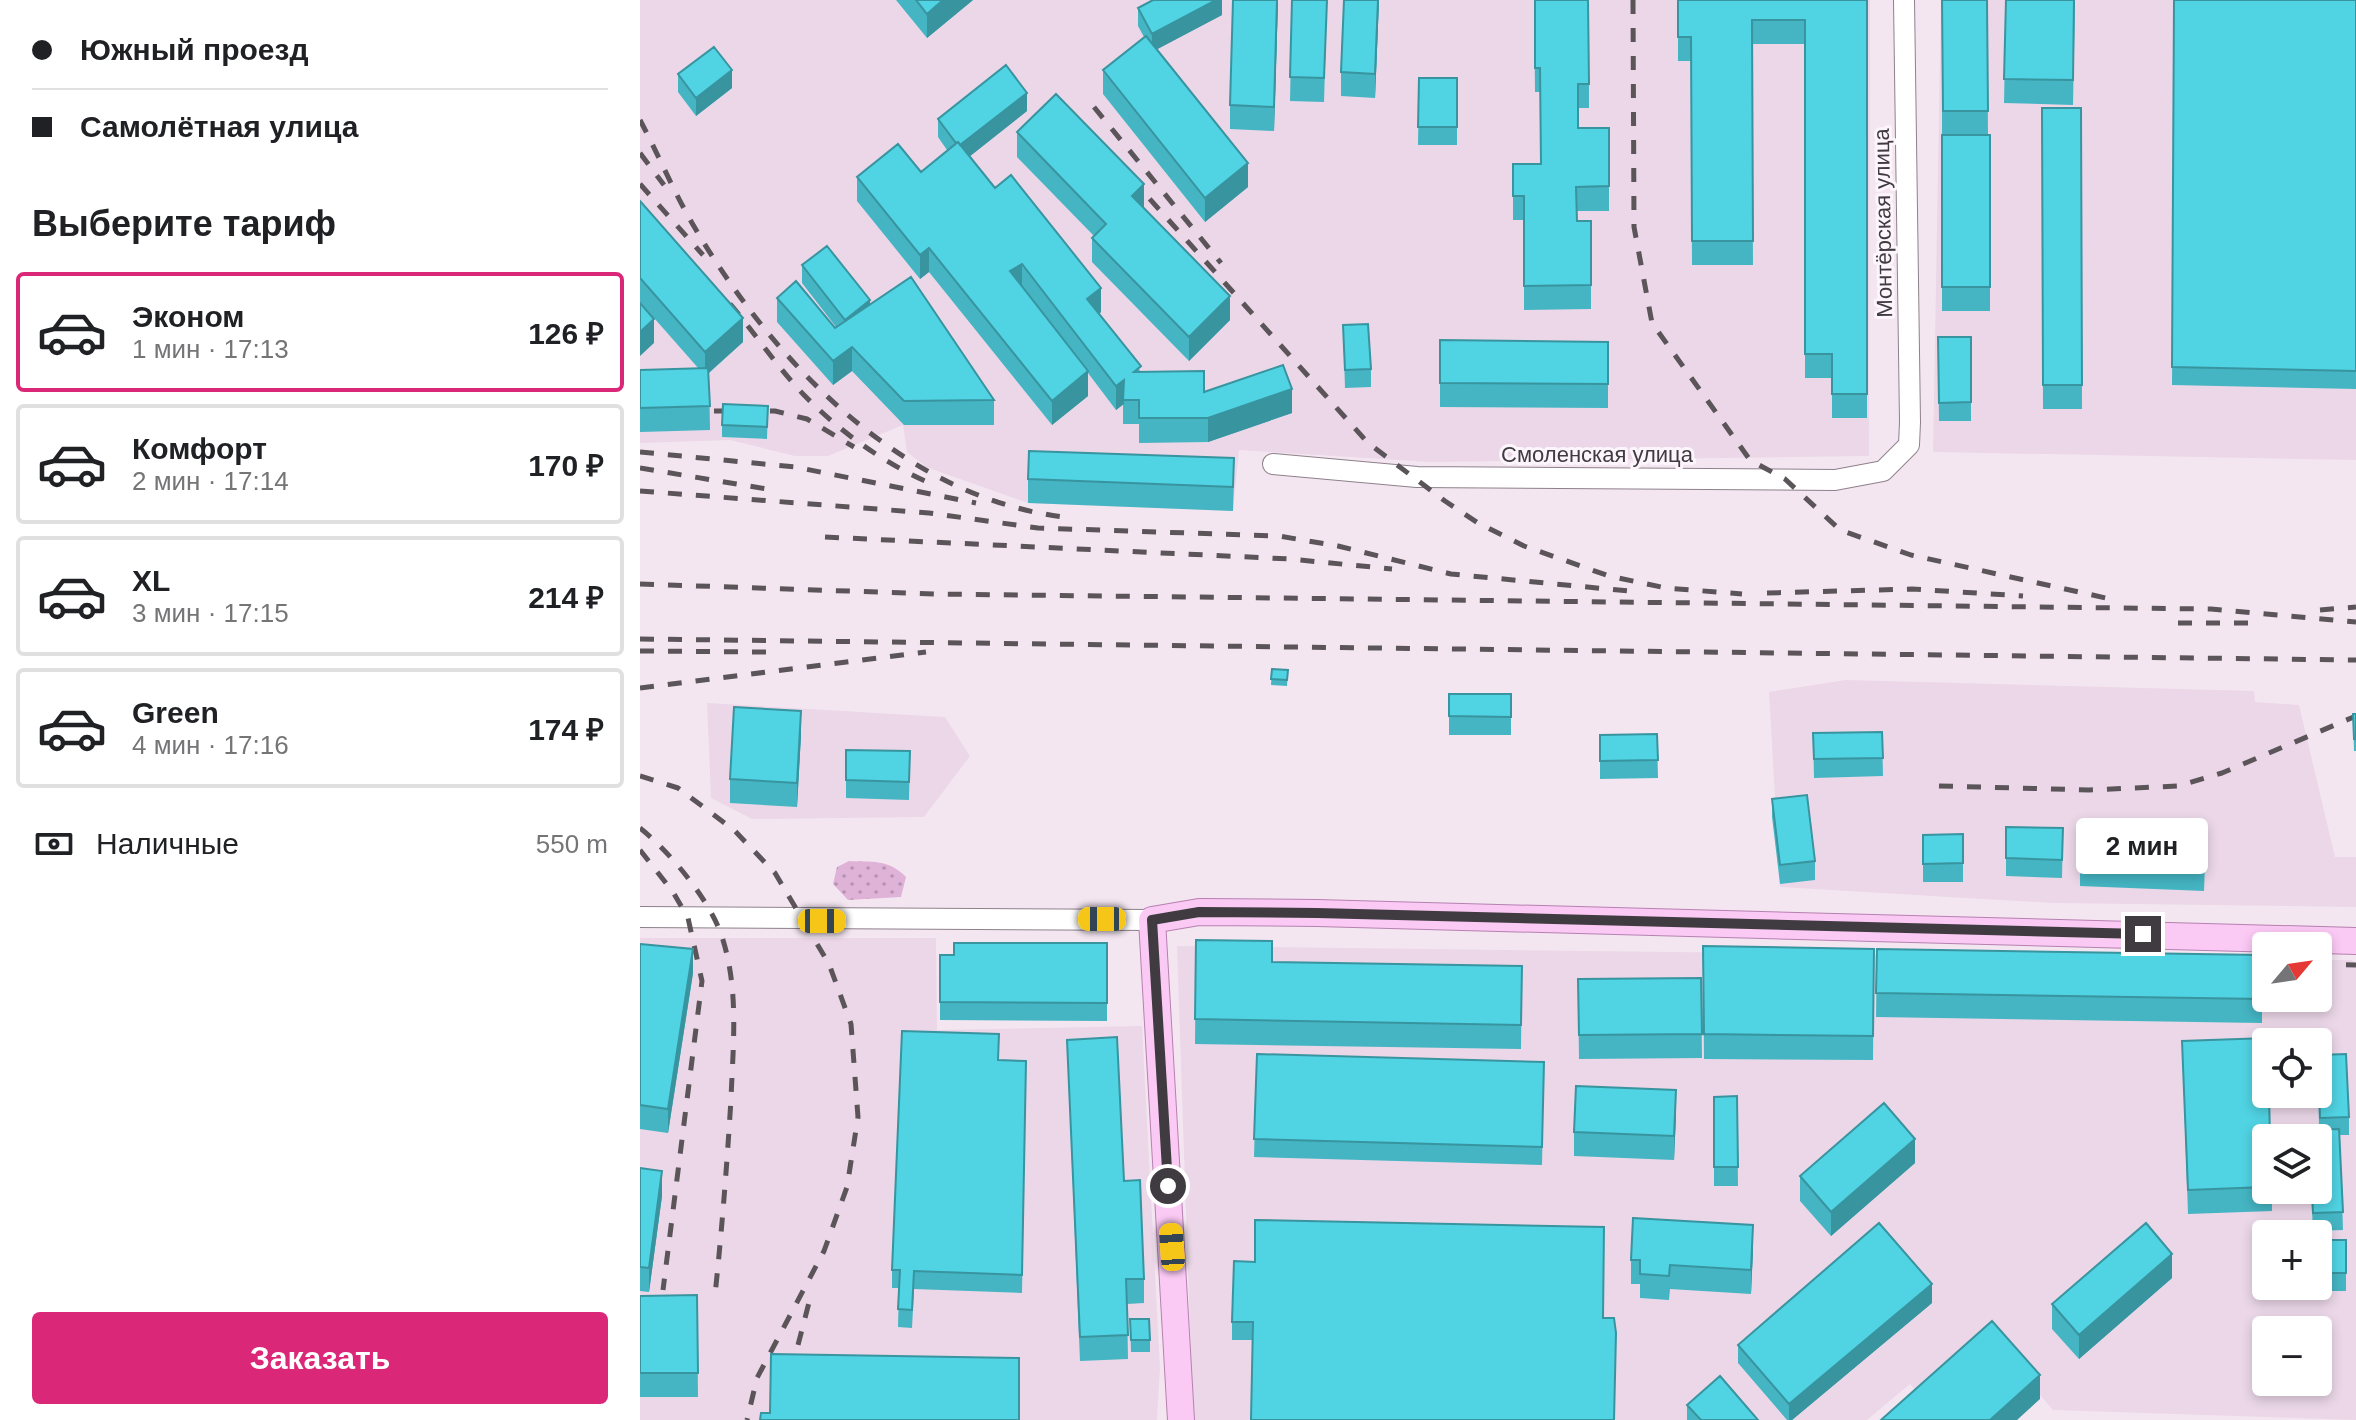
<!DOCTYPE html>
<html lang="ru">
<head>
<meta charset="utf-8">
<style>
	:root { --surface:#fff; --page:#f2f2f2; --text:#202124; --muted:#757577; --line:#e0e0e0; --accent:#db2777 }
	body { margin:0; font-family:Helvetica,sans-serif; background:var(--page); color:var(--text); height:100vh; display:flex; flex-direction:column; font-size:30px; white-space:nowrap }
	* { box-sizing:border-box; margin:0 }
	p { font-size:26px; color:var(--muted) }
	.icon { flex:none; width:44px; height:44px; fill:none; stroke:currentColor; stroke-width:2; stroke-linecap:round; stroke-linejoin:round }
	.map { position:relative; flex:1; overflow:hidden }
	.panel { display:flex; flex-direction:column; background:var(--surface); width:640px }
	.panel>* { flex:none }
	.hud { display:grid; align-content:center; height:176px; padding:0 32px; background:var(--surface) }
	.needle { width:52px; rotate:61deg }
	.fabs { position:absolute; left:1612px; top:932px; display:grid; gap:16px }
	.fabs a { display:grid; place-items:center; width:80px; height:80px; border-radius:8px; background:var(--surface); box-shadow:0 4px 12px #0003; font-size:40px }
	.end { position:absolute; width:36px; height:36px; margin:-18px; border:10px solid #403b40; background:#fff; box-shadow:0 0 0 4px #fff }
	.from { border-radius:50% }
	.bubble { position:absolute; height:56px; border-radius:8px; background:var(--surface); box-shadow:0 4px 12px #0003; font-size:26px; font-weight:700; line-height:56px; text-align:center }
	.car { position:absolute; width:24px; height:48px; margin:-24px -12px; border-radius:10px; box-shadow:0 0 6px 2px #0007; background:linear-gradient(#f5c518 24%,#345 0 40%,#f5c518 0 76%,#345 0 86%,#f5c518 0) }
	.hud b { display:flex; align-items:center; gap:28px; height:76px; font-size:30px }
	.hud b+b { border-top:2px solid var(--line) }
	.hud i { width:20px; height:20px; background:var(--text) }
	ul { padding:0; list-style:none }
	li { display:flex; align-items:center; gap:24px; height:120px; margin:0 16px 12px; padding:0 16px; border:4px solid var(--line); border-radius:8px }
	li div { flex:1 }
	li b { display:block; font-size:30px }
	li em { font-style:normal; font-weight:700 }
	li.selected { border-color:var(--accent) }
	li>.icon { width:72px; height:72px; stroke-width:1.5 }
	h2 { padding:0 32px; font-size:36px; line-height:96px }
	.pay { display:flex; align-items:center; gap:20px; height:88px; padding:0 32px; font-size:30px }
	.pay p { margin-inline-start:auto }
	.primary-button { display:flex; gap:16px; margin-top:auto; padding:16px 32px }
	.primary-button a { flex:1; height:92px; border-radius:8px; background:var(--accent); color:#fff; font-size:32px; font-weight:700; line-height:92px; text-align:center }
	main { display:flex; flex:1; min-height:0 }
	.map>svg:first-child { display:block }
</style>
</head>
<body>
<main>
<section class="panel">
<div class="hud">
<b><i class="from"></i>Южный проезд</b>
<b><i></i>Самолётная улица</b>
</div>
<h2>Выберите тариф</h2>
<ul>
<li class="selected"><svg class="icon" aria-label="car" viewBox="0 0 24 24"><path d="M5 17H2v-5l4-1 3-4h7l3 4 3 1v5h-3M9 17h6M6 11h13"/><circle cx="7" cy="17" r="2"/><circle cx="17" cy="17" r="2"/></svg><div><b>Эконом</b><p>1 мин · 17:13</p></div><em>126 ₽</em></li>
<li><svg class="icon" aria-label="car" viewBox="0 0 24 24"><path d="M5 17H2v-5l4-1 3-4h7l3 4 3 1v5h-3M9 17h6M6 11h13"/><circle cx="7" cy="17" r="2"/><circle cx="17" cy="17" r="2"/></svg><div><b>Комфорт</b><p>2 мин · 17:14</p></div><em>170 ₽</em></li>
<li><svg class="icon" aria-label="car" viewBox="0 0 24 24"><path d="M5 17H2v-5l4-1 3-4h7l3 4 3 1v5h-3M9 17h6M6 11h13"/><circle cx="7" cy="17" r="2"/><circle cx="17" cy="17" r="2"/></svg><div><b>XL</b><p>3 мин · 17:15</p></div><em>214 ₽</em></li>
<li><svg class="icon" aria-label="car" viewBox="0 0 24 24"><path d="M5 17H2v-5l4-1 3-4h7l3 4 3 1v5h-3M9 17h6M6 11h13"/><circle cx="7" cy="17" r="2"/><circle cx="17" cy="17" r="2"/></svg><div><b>Green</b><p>4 мин · 17:16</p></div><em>174 ₽</em></li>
</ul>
<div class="pay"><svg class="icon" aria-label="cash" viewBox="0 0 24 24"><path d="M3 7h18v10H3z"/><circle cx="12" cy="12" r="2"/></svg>Наличные<p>550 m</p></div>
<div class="primary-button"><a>Заказать</a></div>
</section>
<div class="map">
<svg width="1716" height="1420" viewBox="0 0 1716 1420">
	<defs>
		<pattern id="grass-dots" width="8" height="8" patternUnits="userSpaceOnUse" patternTransform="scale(2)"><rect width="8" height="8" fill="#dfb3d8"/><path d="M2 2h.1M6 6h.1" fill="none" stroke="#b693b1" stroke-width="1.8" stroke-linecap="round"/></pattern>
	</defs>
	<rect width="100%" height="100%" fill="#f4e6f1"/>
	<path fill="#ebd7e8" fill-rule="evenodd" d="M0 0H1230L1229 456 790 462 599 450 593 511 388 503 286 467 267 452 263 425 188 456H155L90 440 0 443Z
		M1301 0H1716V460L1293 452Z
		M1206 680 1614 691 1615 702 1659 705 1695 857H1716V907L1412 903 1140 887 1129 692Z
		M67 703 305 717 330 756 284 817 112 819 71 798Z
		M0 938H296L297 1030 502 1026 520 1368 517 1420H0Z
		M537 946 1626 959V998H1678V960H1712L1716 967V1420L1413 1410 1354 1342 1285 1402 1270 1384 1227 1420H553ZM1626 1042H1678V1094H1626ZM1626 1138H1678V1190H1626ZM1626 1234H1678V1286H1626ZM1626 1330H1678V1382H1626Z"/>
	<path fill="url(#grass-dots)" d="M209 861C231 862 249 859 266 877L261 897 208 900 193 884 197 867Z"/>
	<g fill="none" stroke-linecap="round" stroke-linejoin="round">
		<defs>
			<path id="minor" d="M633 464 777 477 1195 480 1243 471 1269 445 1270 422 1264 0
				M0 917 512 920"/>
			<path id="major" d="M541 1420 512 920 559 912 677 913 1716 941"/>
		</defs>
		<use href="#minor" stroke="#8e818b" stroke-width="22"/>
		<use href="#major" stroke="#b680b0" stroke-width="28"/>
		<use href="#minor" stroke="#fff" stroke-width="20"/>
		<use href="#major" stroke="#fac9f4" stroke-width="26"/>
		<path stroke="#5b555a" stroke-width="5" stroke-dasharray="14 14" stroke-linecap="butt" d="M993 0 994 227 1012 323 1110 460 1145 479 1200 530 1271 555 1475 600
			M454 107 581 263
			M0 120C18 154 33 190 52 223 132 361 265 502 433 518
			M0 153 24 185
			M491 178 728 443 805 501 838 523 884 546 969 576 1026 588 1102 594
			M0 184 63 255
			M90 304C115 333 137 367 164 395 201 433 249 467 297 486
			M74 411H135L167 419 214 447
			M0 452 155 467 336 503
			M0 468 127 489
			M0 491 289 513 398 528 639 536 698 546 811 574 999 592
			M185 537 650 559 752 569
			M0 584 295 594 1571 609 1716 622
			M1127 593 1272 589 1383 596
			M1680 610 1716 607
			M1538 623H1620
			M0 639 1716 660
			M0 651 127 652
			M0 688 286 652
			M0 776 38 788 94 830 135 873 189 964 211 1024 218 1117 207 1187 184 1251 117 1378 107 1420
			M1299 786 1449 790 1538 786 1582 773 1716 716
			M0 828C30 852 72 902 83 940 99 992 93 1046 91 1099 87 1164 82 1229 75 1295
			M0 850 33 892 48 918 62 981 23 1290
			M1678 964 1716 965
			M151 1372 172 1291"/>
	</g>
	<path fill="#45b5c3" d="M256 0H333L287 38Z
		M582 0V15L517 49 608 187 565 222 463 94V70L504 37 498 26V8Z
		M638 0 634 131 590 129V105Z
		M652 0H687L684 102 650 101Z
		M739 0 735 98 701 96V72Z
		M894 0 949 84V108H938V128H969V211H937V221H951V309L884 310V220H873V164H901L900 92H895Z
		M1038 0H1227V418H1192V378H1165V44H1112L1113 265H1052L1051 61H1038Z
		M1302 0H1347L1348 135H1350V311H1302Z
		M1366 0H1435L1433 105 1364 103Z
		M1534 0H1716V389L1532 385Z
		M38 74 92 88 56 116 38 92Z
		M779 78H817V145H778Z
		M1402 108H1441L1442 409H1403Z
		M387 111 329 156 461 312 459 314 501 372 564 392 652 413 568 442 499 443V424H483V404L476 410 448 373V396L412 425 289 272 280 279 217 201V177L281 172 307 150 298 137V119Z
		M377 132 504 208 590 320 549 361 452 262V238L454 236 377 157Z
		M0 201 103 342 69 373 70 430 0 432V370L59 369 0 302Z
		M162 265 230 305 354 400V425H264L212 371 193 385 137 322V298L195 328 196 327 162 283Z
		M703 325 731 369V387L705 388Z
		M1298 337H1331V421H1299Z
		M800 340 968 342V408L800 407Z
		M128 406 127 439 82 437V425Z
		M388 479 594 482 593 511 388 503Z
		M632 669 648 670 647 686 631 685Z
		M809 694H871V735H809Z
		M1713 714H1716V751H1714Z
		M1242 732 1243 776 1174 778 1173 733Z
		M1017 734 1018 778 960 779V735Z
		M161 735 157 807 90 803V779Z
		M270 751 269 800 206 798V780Z
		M1132 799 1175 861V880L1140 884 1132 817Z
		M1366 827 1423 828 1422 878 1366 876Z
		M1323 834V882H1283V835Z
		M1440 862 1565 864 1564 891 1440 886Z
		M556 940 632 962 882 966 881 1049 555 1044Z
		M467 943V1021L300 1020V955H314Z
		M0 944 53 973 28 1133 0 1129Z
		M1063 946 1234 949 1233 1060 1064 1059Z
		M1237 949 1622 955V1023L1236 1017Z
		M1061 978 1062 1058 939 1059 938 979Z
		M427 1040 484 1181 504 1279V1303L487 1304 488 1359 440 1361Z
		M1542 1041 1626 1138V1190H1632V1211L1548 1214Z
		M617 1054 904 1062 902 1165 614 1157Z
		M1678 1055 1709 1117V1135H1700L1703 1230 1673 1231 1671 1190H1678L1679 1129Z
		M359 1060 386 1061 382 1293 274 1289 272 1328 258 1327 259 1288H252V1270Z
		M1097 1096 1098 1186H1074V1097Z
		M1036 1114 1034 1160 934 1156V1132Z
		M1275 1163 1191 1236 1160 1201V1176Z
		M0 1168 22 1196 9 1292 0 1291Z
		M1678 1240H1706V1291H1663V1286H1678Z
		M1113 1249 1111 1294 1030 1289 1029 1300 1000 1298V1284H991V1260Z
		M615 1262 613 1340H592V1322Z
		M1532 1278 1439 1359 1412 1329V1304Z
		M57 1295 58 1397H0V1296Z
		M1292 1303 1152 1420H1147L1098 1363V1345Z
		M490 1319 510 1340V1352H491Z
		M1047 1405 1118 1420H1047Z"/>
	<path fill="#38949f" d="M303 0H333L287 38V14Z
		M576 0H582V15L512 52V34Z
		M637 0H638L634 131V107Z
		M738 0H739L735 98V74Z
		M92 70V88L56 116V98Z
		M387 93V111L319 165V146Z
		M608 163V187L565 222V198Z
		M504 184V209L492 196Z
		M289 248V272L280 279V255Z
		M382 264V288L370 271Z
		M461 288V312L447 323V299Z
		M590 296V320L549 361V337Z
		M230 300V319L205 338V320Z
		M103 318V342L65 376V352Z
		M14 319V343L0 356V332Z
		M212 347V371L193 385V361Z
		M448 371V396L412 425V401Z
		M484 380V404L476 410V386Z
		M652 389V413L568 442V418Z
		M161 711V735L157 807V783Z
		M53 949V973L28 1133V1109Z
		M1036 1090V1114L1034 1160V1136Z
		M1275 1139V1163L1191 1236V1212Z
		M22 1171V1196L9 1292V1268Z
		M1113 1225V1249L1111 1294V1270Z
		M1532 1254V1278L1439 1359V1335Z
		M1292 1284V1303L1152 1420H1149V1404Z
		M1400 1375V1399L1377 1420H1350Z"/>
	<path fill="#50d3e3" stroke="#38949f" stroke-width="2" d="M276 0H303L287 14Z
		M513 0H576L512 34 498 8Z
		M593 0H637L634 107 590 105Z
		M652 0H687L684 78 650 77Z
		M704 0H738L735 74 701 72Z
		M895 0H948L949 84H938V128H969V186L936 187 937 221H951V285L884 286V196H873V164H901L900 68H895Z
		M1038 0H1227V394H1192V354H1165V20H1112L1113 241H1052L1051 37H1038Z
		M1302 0H1347L1348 111H1303Z
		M1366 0H1434L1433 80 1364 79Z
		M1534 0H1716V371L1532 367Z
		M506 36 608 163 565 198 463 70Z
		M74 47 92 70 56 98 38 74Z
		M366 65 387 93 320 145 318 142 316 143 298 119Z
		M779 78H817V127H778Z
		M416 94 504 184 492 196 590 296 549 337 452 238 466 224 377 132Z
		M1402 108H1441L1442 385H1403Z
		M1302 135H1350V287H1302Z
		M318 142 355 188 371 175 461 288 447 299 501 366 494 372 564 371V392L643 365 652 389 568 418H499V400H483L484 380 476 386 382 264 370 271 448 371 412 401 289 248 280 255 217 177 258 144 281 172Z
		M0 201 103 318 65 352 0 278Z
		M187 246 230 300 205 320 162 265Z
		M271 277 354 400 264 401 212 347 193 361 137 298 156 281 195 328Z
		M0 303 14 319 0 332Z
		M728 324 731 369 705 370 703 325Z
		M1298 337H1331V402L1299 403Z
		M800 340 968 342V384L800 383Z
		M68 368 70 406 0 408V370Z
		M83 404 128 406 127 427 82 425Z
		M389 451 594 458 593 487 388 479Z
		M632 669 648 670 647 680 631 679Z
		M809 694H871V717L809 716Z
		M94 707 161 711 157 783 90 779Z
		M1713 714H1716V739H1714Z
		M1242 732 1243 758 1174 759 1173 733Z
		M1017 734 1018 760 960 761V735Z
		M206 750 270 751 269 782 206 780Z
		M1167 795 1175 861 1140 865 1132 799Z
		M1366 827 1423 828 1422 860 1366 858Z
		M1323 834V863L1283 864V835Z
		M1441 835 1565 840 1564 867 1440 862Z
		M556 940 632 941V962L882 966 881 1025 555 1019Z
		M314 943H467V1003L300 1002V955H314Z
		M0 944 53 949 28 1109 0 1105Z
		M1063 946 1234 949 1233 1036 1064 1034Z
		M1237 949 1622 955V999L1236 993Z
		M1061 978 1062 1034 939 1035 938 979Z
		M262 1031 359 1034 358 1060 386 1061 382 1275 274 1271 272 1310 258 1309 260 1270H252Z
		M477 1037 484 1181 500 1180 504 1279H486L488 1335 440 1337 427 1040Z
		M1627 1038 1626 1094H1629L1630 1138H1626V1187L1548 1190 1542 1041Z
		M617 1054 904 1062 902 1147 614 1139Z
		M1706 1054 1709 1117 1680 1118 1678 1055Z
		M936 1086 1036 1090 1034 1136 934 1132Z
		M1097 1096 1098 1167H1074V1097Z
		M1244 1103 1275 1139 1191 1212 1160 1176Z
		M1699 1129 1703 1212 1673 1213 1672 1190H1678V1138H1670L1669 1130Z
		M0 1168 22 1171 9 1268 0 1267Z
		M993 1218 1113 1225 1111 1270 1030 1265 1029 1276 1000 1274V1260H991Z
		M615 1220 964 1227 963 1318H974L976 1333 974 1420H611L613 1322H592L594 1261 615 1262Z
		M1239 1223 1292 1284 1149 1404 1098 1345Z
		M1506 1223 1532 1254 1439 1335 1412 1304Z
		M1678 1240H1706V1273H1678Z
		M57 1295 58 1373H0V1296Z
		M490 1319H509L510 1340H491Z
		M1352 1321 1400 1375 1350 1420H1241Z
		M131 1354 379 1358V1420H120L121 1413H130Z
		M1080 1376 1118 1420H1061L1047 1405Z"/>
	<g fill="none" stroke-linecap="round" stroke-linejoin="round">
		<path stroke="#403b40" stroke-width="10" d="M528 1186 512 920 559 912 677 913 1503 934"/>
	</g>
	<g text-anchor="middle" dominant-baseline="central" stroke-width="6" stroke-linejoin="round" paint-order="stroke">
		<g font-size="22" fill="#403b40" stroke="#fdf5fc">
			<text transform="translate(1243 223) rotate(-91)">Монтёрская улица</text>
			<text x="957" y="454">Смоленская улица</text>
		</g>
	</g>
</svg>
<div class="fabs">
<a><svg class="needle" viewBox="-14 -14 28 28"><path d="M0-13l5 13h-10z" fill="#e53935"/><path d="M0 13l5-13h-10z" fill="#757577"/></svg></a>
<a><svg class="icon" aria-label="locate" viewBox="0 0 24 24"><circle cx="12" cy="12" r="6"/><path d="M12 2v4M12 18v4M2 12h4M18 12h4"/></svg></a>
<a><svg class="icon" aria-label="layers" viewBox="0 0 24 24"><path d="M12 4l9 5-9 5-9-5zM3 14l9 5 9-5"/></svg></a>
<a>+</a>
<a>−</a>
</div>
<i class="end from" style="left:528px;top:1186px"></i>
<i class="end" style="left:1503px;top:934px"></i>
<div class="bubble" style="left:1436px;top:818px;width:132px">2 мин</div>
<i class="car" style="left:462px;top:919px;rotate:270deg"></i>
<i class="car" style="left:182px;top:921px;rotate:90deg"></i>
<i class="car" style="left:532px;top:1247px;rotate:356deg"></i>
</div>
</main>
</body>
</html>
